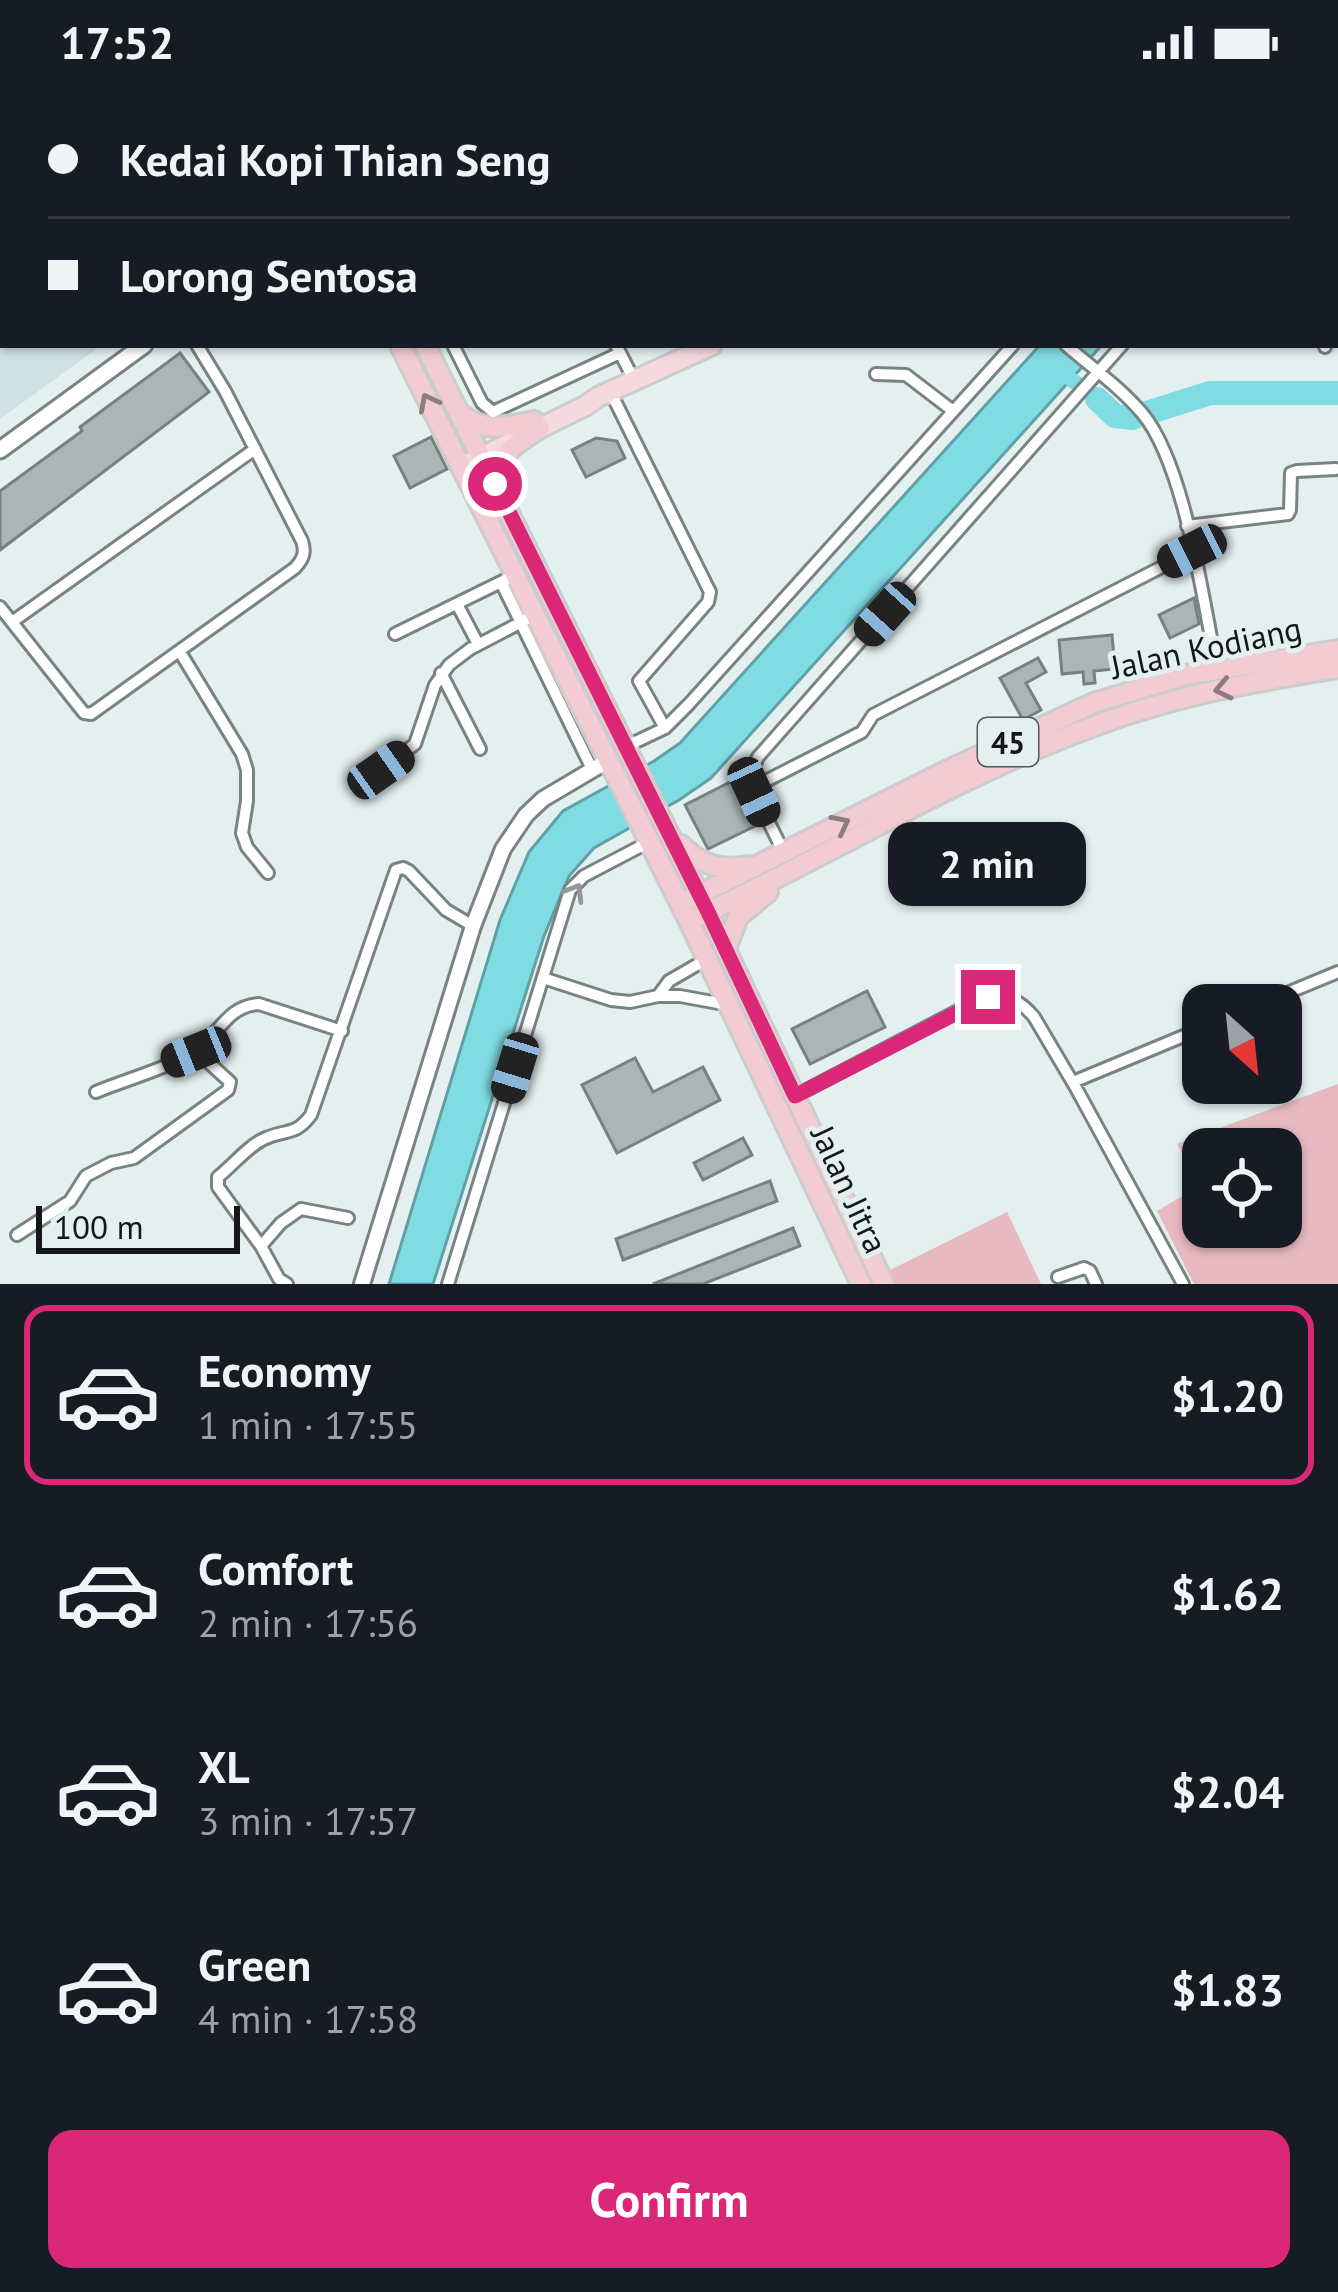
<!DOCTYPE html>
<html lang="en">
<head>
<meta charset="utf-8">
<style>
	:root { --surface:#171b24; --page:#242831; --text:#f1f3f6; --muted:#9ea1a6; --line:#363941; --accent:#db2777 }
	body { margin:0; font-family:"PT Sans",sans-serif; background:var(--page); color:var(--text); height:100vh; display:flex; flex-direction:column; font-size:45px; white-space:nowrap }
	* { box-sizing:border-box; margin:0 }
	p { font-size:39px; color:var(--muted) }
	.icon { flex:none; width:66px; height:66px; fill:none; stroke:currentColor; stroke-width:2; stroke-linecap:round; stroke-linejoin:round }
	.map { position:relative; height:1200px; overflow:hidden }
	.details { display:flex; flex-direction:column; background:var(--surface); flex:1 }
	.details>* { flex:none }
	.hud { position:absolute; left:0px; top:0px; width:1338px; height:264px; box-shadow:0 3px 9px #0004; display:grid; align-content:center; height:264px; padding:0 48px; background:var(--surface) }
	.needle { width:78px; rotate:153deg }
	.buttons { position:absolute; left:1182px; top:900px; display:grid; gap:24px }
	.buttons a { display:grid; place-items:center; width:120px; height:120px; border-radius:24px; background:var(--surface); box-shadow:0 3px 9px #0004; font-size:60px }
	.scale { position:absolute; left:36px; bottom:30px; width:204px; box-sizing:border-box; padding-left:12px; border:6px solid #131717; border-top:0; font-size:33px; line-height:42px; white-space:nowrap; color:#131717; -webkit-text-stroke:9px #e4eff0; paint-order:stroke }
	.end { position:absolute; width:54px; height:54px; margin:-27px; border:15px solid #db2777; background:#fff; box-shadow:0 0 0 6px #fff }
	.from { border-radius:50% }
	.bubble { position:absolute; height:84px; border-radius:24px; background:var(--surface); box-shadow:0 3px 9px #0004; font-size:39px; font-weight:700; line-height:84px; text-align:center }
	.car { position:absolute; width:36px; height:72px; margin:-36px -18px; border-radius:15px; box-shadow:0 0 9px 3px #0007; background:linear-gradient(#222 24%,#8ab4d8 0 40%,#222 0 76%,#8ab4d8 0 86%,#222 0) }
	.hud b { display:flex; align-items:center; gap:42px; height:114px; font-size:45px }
	.hud b+b { border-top:3px solid var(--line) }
	.hud i { width:30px; height:30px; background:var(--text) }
	ul { padding:21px 0 0; list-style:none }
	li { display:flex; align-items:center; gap:36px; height:180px; margin:0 24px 18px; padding:0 24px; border:6px solid transparent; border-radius:24px }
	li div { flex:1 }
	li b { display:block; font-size:45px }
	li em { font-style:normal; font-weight:700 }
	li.on { border-color:var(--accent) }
	li>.icon { width:108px; height:108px; stroke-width:1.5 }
	.button { display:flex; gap:24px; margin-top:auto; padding:24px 48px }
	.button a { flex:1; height:138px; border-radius:24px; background:var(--accent); color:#fff; font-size:48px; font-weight:700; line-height:138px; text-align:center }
	.status { display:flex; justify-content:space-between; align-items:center; height:84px; padding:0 60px; background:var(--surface); direction:ltr }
	.status svg { height:33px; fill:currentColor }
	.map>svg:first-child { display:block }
</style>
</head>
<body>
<div class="status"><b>17:52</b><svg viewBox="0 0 49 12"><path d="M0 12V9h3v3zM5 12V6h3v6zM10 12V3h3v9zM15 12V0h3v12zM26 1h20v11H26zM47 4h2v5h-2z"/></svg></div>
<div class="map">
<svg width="1338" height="1200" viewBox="0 0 1338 1200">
	<rect width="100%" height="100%" fill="#e4eff0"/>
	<path fill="#cee2e3" d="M0 0H233L234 3H3V261H102L0 335Z"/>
	<path fill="#e8b9c1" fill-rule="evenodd" d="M1338 1000V1200H1194L1157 1127 1201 1101 1177 1060ZM1203 1065H1281V1143H1203Z
		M1007 1128 1041 1200H887L882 1190Z"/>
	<path fill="#80dce3" stroke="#5fa1a6" stroke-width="3" d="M1040 261H1102L711 694 679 716 594 764 569 792 544 852 433 1200H389L500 836 529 768 563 727 654 677 680 659Z"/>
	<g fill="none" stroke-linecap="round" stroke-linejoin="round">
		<path stroke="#80dce3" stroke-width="15" d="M1055 283 1097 315"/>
		<path stroke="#80dce3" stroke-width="24" d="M1097 315 1115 332 1133 334
			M1147 329 1210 309H1338"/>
	</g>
	<path fill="#aab5b5" stroke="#778181" stroke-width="3" d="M180 269 209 308 0 466V407L82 347 80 343Z
		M431 353 447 385 410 404 394 372Z
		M596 354 617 357 625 374 586 393 572 366Z
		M1194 514 1199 540 1170 554 1159 531Z
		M1112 551 1115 585 1094 587 1095 599 1084 600 1083 588 1062 590 1059 556Z
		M1038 574 1046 588 1026 599 1041 626 1023 636 1000 594Z
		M740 693 743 708 759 740 708 765 685 721Z
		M867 907 885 943 810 980 792 945Z
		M635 974 653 1008 703 983 720 1016 617 1069 582 1001Z
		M743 1054 752 1071 703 1096 694 1079Z
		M770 1097 777 1117 623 1176 616 1155Z
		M793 1144 800 1162 703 1200H653Z"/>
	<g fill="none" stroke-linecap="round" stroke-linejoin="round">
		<defs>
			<path id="minor" d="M812 0 813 3
				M1052 0 1056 3
				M1177 0 1179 3
				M1222 0 1224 3
				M509 3 515 0
				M1335 29 1338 26
				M1335 191 1338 200
				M453 261 482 319 493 328 620 269
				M616 261 634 296
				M1066 261C1091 283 1120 303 1142 329 1185 380 1203 517 1217 585
				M1325 261V263
				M876 290 906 291 953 327
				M610 307 710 508 708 518 639 597 665 644
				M1187 442 1288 430 1290 426 1291 389 1297 387 1336 385
				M501 498 592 685
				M457 520 478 560
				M0 523 84 629 91 630 295 484C303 475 306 469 302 457L225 307 197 261
				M12 538 255 365
				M395 550 507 495
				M180 568 242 670 247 686V717L242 749 247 763 268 789
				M441 589 480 665
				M625 663 665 644 689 620 1013 261
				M381 686 415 660 435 601 449 581 470 565 535 531
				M752 704 862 648 873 631 906 614 1193 467
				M784 769 752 704V686L758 673 1122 261
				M543 894 611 916 630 918 658 912H680L729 921
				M658 912 669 897 707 875
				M1258 921 1338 888
				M1073 998 1203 944
				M96 1008C127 995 163 986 193 969 218 954 225 922 259 920L342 947
				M795 1012 973 919C999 909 1016 911 1034 933L1076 1004 1183 1200
				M17 1151 70 1117 86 1092 111 1079 134 1074 228 1006 230 998 196 967
				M261 1162 281 1139 301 1125 348 1134
				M1058 1193 1084 1184 1090 1187 1096 1200
				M287 1200 279 1195 261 1162 218 1103V1093C233 1081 249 1061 266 1054 287 1045 295 1052 311 1031L396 786 403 784 409 787 446 826 473 842
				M448 1200 570 806 584 792 649 758"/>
			<path id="tertiary" d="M362 1200 473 842 503 765 526 731 543 715 609 676"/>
			<path id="secondary" d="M0 366 144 261"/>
			<path id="primary" d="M1235 3 1238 0
				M461 383 585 322 598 313 712 261"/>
			<path id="trunk" d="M268 0 270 3
				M293 0 294 3
				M400 261 689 837 861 1200
				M425 261 708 828 884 1200
				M464 332C485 349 508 342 534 337
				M495 400C500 367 514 362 540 344
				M681 761C701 781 720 787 748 782
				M690 815 944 688 1094 619 1185 591 1338 566
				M699 832C832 770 959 691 1097 641 1174 612 1256 597 1338 584
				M726 865 738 833 768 808"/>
		</defs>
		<use href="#minor" stroke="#798384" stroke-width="16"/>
		<use href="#tertiary" stroke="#798384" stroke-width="20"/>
		<use href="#secondary" stroke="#798384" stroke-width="21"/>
		<use href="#primary" stroke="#cbcccc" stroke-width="24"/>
		<use href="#trunk" stroke="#cbcccc" stroke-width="24"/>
		<use href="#minor" stroke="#fff" stroke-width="10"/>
		<use href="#tertiary" stroke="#fff" stroke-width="14"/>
		<use href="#secondary" stroke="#fff" stroke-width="15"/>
		<use href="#primary" stroke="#f6d9de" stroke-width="18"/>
		<use href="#trunk" stroke="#f3ccd3" stroke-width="18"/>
	</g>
	<defs><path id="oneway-chevron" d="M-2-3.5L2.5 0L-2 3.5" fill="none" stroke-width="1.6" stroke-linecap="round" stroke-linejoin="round" transform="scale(3)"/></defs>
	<g stroke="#8e7b7e">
		<use href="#oneway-chevron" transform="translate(428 318) rotate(-117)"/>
		<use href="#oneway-chevron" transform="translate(1223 605) rotate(168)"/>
		<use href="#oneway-chevron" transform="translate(841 740) rotate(-27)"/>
	</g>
	<use stroke="#959797" href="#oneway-chevron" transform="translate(575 808) rotate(-59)"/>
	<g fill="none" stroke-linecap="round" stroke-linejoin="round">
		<path stroke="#db2777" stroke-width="15" d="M495 400 708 828 795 1012 988 913"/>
	</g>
	<g text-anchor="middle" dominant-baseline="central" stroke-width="10" stroke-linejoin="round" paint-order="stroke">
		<rect fill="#e4eff0" stroke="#525858" stroke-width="3" x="978" y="634" width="60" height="48" rx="9"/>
		<g font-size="30" font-weight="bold" fill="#131717">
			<text x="1008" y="658">45</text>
		</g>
		<g font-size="33" fill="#131717" stroke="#e4eff0">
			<text transform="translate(1206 563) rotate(-12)">Jalan Kodiang</text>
			<text transform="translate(850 1105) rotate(65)">Jalan Jitra</text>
		</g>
	</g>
</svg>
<div class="buttons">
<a><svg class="needle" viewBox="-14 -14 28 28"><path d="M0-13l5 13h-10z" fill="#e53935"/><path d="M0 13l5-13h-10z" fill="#9ea1a6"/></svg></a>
<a><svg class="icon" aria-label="locate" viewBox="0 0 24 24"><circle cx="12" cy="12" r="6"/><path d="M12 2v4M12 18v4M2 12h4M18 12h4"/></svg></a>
</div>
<div class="scale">100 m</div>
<i class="end from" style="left:495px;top:400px"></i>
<i class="end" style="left:988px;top:913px"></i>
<div class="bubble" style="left:888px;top:738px;width:198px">2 min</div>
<i class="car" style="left:1192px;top:467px;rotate:243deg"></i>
<i class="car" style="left:885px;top:530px;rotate:222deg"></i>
<i class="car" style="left:381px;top:686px;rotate:55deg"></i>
<i class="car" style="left:754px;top:708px;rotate:155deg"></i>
<i class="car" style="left:196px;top:968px;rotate:248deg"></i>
<i class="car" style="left:515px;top:984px;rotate:197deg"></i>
<div class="hud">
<b><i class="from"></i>Kedai Kopi Thian Seng</b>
<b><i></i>Lorong Sentosa</b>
</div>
</div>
<section class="details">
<ul>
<li class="on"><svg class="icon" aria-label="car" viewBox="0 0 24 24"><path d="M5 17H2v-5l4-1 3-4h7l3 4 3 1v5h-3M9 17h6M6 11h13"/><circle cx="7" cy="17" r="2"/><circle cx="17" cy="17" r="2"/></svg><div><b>Economy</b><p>1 min · 17:55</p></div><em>$1.20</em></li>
<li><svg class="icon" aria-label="car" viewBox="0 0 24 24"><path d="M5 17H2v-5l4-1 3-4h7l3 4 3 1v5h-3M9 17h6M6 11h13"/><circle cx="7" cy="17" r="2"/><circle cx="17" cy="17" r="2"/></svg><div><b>Comfort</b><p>2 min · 17:56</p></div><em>$1.62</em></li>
<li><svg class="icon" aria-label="car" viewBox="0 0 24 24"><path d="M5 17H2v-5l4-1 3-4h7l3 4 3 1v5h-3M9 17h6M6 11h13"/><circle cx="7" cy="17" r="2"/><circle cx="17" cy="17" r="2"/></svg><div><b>XL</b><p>3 min · 17:57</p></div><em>$2.04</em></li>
<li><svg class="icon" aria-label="car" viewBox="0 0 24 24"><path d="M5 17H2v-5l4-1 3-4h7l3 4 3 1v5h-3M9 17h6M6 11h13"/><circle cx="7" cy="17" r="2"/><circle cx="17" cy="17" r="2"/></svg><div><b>Green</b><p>4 min · 17:58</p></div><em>$1.83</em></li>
</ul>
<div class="button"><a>Confirm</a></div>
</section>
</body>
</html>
